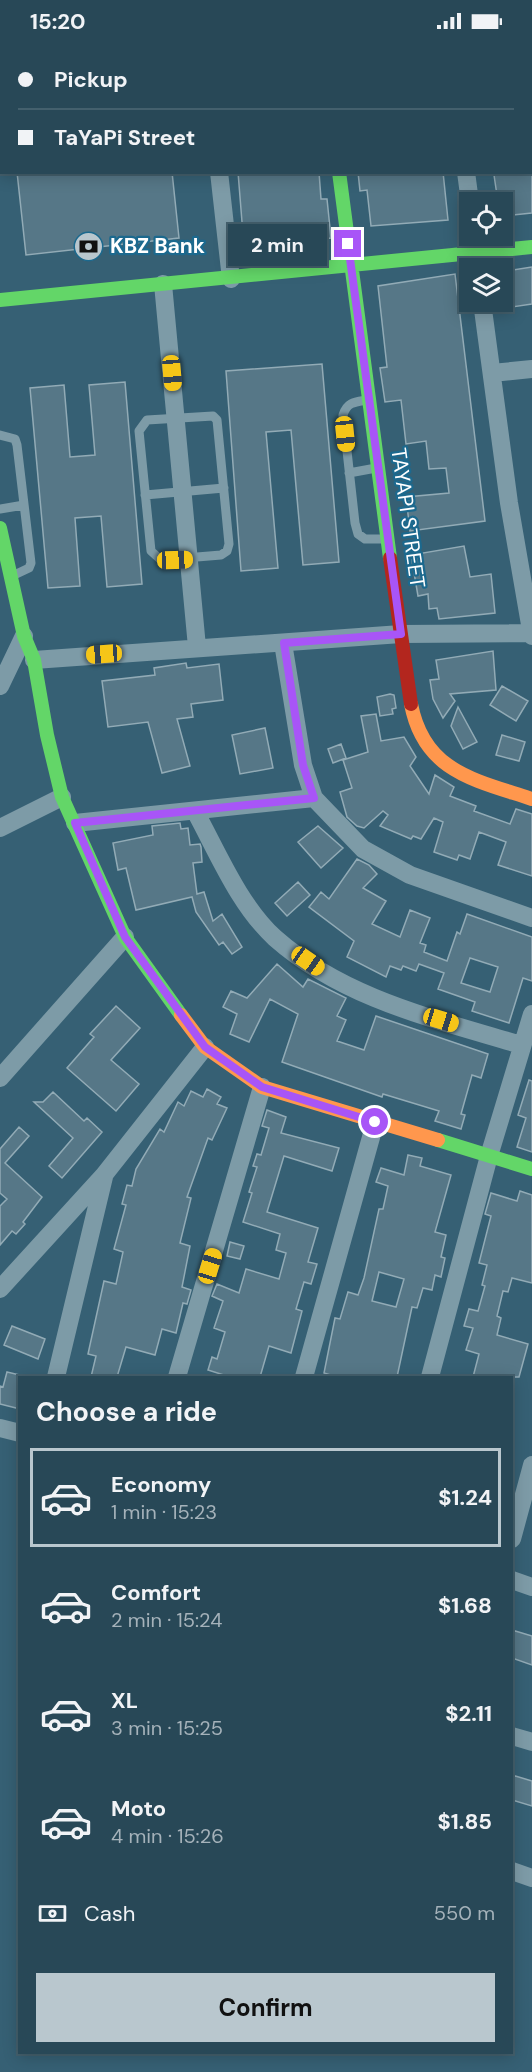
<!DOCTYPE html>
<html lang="en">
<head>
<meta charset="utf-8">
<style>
	:root { --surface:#284857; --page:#304f5d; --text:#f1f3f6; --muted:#a5b2ba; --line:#44606d; --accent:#b9c7ce }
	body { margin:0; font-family:"DM Sans",sans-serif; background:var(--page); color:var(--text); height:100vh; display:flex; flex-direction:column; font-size:22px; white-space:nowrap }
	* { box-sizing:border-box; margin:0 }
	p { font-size:20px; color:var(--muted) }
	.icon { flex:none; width:33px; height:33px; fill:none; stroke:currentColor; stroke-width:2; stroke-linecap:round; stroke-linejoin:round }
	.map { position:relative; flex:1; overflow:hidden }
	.side { position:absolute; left:18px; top:1334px; width:495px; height:678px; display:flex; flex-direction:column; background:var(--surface); border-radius:0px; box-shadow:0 3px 15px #0003,0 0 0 2px var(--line) }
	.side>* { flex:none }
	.banner { position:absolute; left:0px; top:0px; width:532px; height:132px; box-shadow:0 3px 15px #0003,0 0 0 2px var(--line); display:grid; align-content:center; height:132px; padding:0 18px; background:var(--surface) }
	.controls { position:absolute; left:459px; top:150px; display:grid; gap:12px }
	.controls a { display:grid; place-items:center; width:54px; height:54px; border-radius:0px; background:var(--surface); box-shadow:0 3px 15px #0003,0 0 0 2px var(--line); font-size:30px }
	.end { position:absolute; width:27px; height:27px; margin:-14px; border:8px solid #a855f7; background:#fff; box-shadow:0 0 0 3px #fff }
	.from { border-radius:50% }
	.bubble { position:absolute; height:42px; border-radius:0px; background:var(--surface); box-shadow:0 3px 15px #0003,0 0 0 2px var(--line); font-size:20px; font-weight:700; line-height:42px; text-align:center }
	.car { position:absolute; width:18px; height:36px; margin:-18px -9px; border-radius:8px; box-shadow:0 0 4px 2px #0007; background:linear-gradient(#f5c518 24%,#345 0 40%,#f5c518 0 76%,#345 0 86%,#f5c518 0) }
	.banner b { display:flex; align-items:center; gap:21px; height:57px; font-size:22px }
	.banner b+b { border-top:2px solid var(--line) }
	.banner i { width:15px; height:15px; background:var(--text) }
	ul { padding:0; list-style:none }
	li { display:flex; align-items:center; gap:18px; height:99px; margin:0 12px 9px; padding:0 6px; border:3px solid transparent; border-radius:0px }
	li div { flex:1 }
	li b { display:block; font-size:22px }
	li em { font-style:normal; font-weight:700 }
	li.on { border-color:var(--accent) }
	li>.icon { width:54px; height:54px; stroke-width:1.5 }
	h2 { padding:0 18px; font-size:27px; line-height:72px }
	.pay { display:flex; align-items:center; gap:15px; height:66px; padding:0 18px; font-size:22px }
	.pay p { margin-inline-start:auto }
	.cta { display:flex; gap:12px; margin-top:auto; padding:12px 18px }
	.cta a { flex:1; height:69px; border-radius:0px; background:var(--accent); color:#111; font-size:24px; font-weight:700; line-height:69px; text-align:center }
	.status { display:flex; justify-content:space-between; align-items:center; height:42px; padding:0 30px; background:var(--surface); direction:ltr }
	.status svg { height:16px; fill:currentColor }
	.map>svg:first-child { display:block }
</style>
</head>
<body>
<div class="status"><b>15:20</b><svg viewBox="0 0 49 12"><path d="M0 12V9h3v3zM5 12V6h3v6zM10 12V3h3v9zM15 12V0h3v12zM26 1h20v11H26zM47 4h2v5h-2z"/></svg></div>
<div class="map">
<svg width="532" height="2030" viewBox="0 0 532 2030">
	<rect width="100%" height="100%" fill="#366074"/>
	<path fill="#567787" stroke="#92abb6" stroke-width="1.5" fill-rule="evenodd" d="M17 130H172L179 196 26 213Z
		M238 130H253V133L319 130 321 157H327L331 196 244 205Z
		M358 130H443L448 178 371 184 367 148 360 149Z
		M517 130H532V171L502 174V160H498L494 133Z
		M532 225V262L512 265 507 229Z
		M455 232 485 479 410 489 406 455 449 451 446 426 429 427 426 399 406 402 401 358 385 360 380 326 387 325 378 244Z
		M322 322 339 520 303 523 291 388 266 390 278 526 241 529 226 329Z
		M125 340 142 542 107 545 101 474 75 476 80 544 48 546 30 346 64 343 70 415 95 413 89 343Z
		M464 504 470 535 491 532 495 571 439 577 437 566 429 567 428 552 418 554 411 513Z
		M493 609 496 648 450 652 455 659 443 676 433 657 430 638 439 637 436 618Z
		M186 621 187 626 219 622 223 658 191 662 193 675 177 677 190 724 162 731 148 680 108 685 102 639 155 633 154 626Z
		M502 644 528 659 516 679 490 663Z
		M390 652 394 653 396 666 392 667 393 672 380 674 377 655Z
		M458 665 477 700 463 707 451 684Z
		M376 672 381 699 404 695 416 715 410 724 429 752 435 733 454 745 450 754 476 764 474 769 510 782 516 767 532 772V834L498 823 506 800 479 790 470 817 459 813 457 818 434 810 443 780 434 776 421 797 413 794 411 797 380 784 388 773 383 769 364 786 357 784 347 775 340 750 352 746 343 718 368 710 361 674Z
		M265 686 273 726 240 732 232 693Z
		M502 693 525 700 519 719 496 713Z
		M341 702 346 716 333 721 328 707Z
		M180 781 181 787 188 786 190 803 200 802 201 805 202 820 193 821 197 852 204 850 213 879 222 872 242 905 232 912 223 900 219 903 196 870 192 855 136 868 126 826 118 828 113 801 153 793 152 784Z
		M318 784 343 806 321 826 298 800Z
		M357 817 369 823 377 832 363 846 386 859 372 882 400 895 410 868 430 876 420 901 426 903 424 910 447 919 457 890 460 892 467 872 532 895V939L523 936 509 981 472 969 475 960 438 947 444 931 419 922 416 929 403 924 401 928 390 924 386 935 347 915 354 899 309 865 321 850 329 857ZM470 916 498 925 490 950 461 941Z
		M298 840 310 853 287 874 275 861Z
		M277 922 303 945 308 937 346 956 337 974 346 978 337 999 364 1008 376 974 488 1012 481 1036 472 1033 461 1072 465 1073 461 1087 435 1079 439 1069 383 1052 382 1055 282 1020 298 972 270 957 249 1000 230 992 237 972 223 965 231 949 247 956Z
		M116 964 140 986 111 1018 139 1042 116 1069 67 1026 94 995 90 992Z
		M529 1038 532 1039V1110L517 1105 526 1076 518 1073Z
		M207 1047 221 1055 217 1062 227 1066 212 1098 208 1096 187 1155 191 1156 180 1201 190 1204 182 1245 191 1248 187 1262 183 1261 176 1291 162 1287 155 1313 126 1305 117 1335H91L96 1314 88 1312 104 1239 116 1242 123 1210 114 1207 126 1163 122 1162 127 1143 132 1144 136 1127 160 1087 164 1090 178 1060 184 1064 191 1049 203 1055Z
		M53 1050 84 1079 87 1076 102 1090 62 1136 49 1124 73 1096 34 1060H43Z
		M267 1068 286 1075 281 1091 339 1106 332 1129 284 1114 267 1170 318 1186 308 1220 317 1222 311 1242 304 1240 296 1267 302 1269 291 1311 269 1304 260 1335H230L208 1328 212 1315 217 1317 225 1290 214 1286 223 1259 212 1254 217 1242 239 1251 246 1227 279 1237 286 1211 276 1208 280 1192 243 1180 252 1151 249 1150 257 1125 253 1124 257 1112 261 1113 269 1086 262 1084Z
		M19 1085 29 1094 5 1121 42 1155 23 1180 25 1182 16 1192 12 1189 0 1203V1164L7 1157 0 1151V1107Z
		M408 1113 422 1116 420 1124 451 1133 435 1190 446 1193 441 1215 445 1216 441 1235 435 1233 432 1248 423 1246 417 1266 412 1265 397 1335H337L324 1331 335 1276 340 1277 348 1250 358 1253 364 1236 379 1167H383L388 1144 376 1140 381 1126 404 1133ZM379 1230 404 1237 396 1265 372 1259Z
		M520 1149 532 1153V1241L512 1236 508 1250 503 1249 497 1274 501 1276 497 1293 528 1302 519 1335H473L479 1312 466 1308 473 1286 464 1284 469 1267 478 1269 485 1244 482 1243 487 1223 479 1221 491 1174 485 1172 491 1151 517 1159Z
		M230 1200 244 1204 240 1217 227 1214Z
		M12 1284 45 1297 38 1317 4 1303Z
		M7 1330 20 1333V1367L0 1362V1344L3 1345Z
		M512 1588 532 1594V1623L512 1616Z
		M512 1733 532 1739V1764L512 1758Z"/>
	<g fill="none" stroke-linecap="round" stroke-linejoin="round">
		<path stroke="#7d9ba7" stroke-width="9" d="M367 358C355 360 347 360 343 373L355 481 358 492 365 497H385
			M213 374 217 378 229 502 227 509 221 513 161 518 151 509 139 389 147 378Z
			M0 393 15 397 17 403 31 521 29 526 12 534
			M349 431 376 426
			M145 453 224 446
			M0 467 24 463"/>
		<path stroke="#7d9ba7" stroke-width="18" d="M204 0V2
			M321 0 322 2
			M451 0V2
			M531 77H532
			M219 130 231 237
			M466 130 470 160
			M474 194 478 226
			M163 242 197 605
			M482 260 509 461 532 594
			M492 331 532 327
			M283 601 303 723 314 756 363 807 410 833 532 876
			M34 618 401 592 529 591
			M0 644 24 594
			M195 769C218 811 239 863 275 896 344 957 435 977 521 1003
			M75 781 314 756
			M0 786 62 755
			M0 1036 125 895
			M0 1247 104 1133 205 1005
			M56 1335 104 1135
			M177 1335 262 1045
			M304 1335 375 1081
			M430 1335 489 1114 532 972
			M0 1386 20 1391
			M512 1497 532 1423
			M512 1538 532 1545
			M512 1694 532 1700
			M512 1829 532 1836"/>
		<path stroke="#63d668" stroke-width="14" d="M339 130 390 516
			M0 258 532 205
			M0 486 24 594 34 618 47 693 62 755 125 895 181 973
			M438 1098 532 1127"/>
		<path stroke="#ff974d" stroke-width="14" d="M411 662C424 730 475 738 532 757
			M181 973 205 1005 262 1045 438 1098"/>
		<path stroke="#b3261e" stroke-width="14" d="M390 516 411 662"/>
	</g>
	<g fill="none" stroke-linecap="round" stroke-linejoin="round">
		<path stroke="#a855f7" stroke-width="8" d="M348 202 401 592 284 601 303 723 314 756 75 781 125 895 205 1005 262 1045 375 1080"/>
	</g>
	<defs>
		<symbol id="bank-disc" viewBox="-11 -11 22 22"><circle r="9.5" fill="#b9c7ce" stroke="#1c698e"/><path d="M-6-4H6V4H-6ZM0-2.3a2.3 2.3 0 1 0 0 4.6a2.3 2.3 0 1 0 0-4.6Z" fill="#111"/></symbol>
	</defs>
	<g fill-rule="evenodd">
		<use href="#bank-disc" x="72" y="188" width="33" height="33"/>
	</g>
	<g text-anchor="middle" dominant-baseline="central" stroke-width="4.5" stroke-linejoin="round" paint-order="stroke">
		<g font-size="21" font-weight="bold" fill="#fff" stroke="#1c698e" text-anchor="start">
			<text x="110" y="204">KBZ Bank</text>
		</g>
		<g font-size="21" fill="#fff" stroke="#1c698e">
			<text transform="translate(408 476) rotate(82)">TAYAPI STREET</text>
		</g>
	</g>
</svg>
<div class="controls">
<a><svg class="icon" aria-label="locate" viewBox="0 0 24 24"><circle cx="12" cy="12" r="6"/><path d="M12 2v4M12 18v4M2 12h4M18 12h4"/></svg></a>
<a><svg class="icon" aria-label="layers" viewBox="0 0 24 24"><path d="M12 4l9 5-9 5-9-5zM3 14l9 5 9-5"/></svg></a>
</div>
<i class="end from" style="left:375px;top:1080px"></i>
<i class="end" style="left:348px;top:202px"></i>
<div class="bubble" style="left:228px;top:182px;width:99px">2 min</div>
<i class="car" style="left:172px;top:331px;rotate:175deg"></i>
<i class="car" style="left:345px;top:392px;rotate:174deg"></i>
<i class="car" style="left:175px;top:518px;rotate:88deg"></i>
<i class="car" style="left:104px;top:612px;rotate:266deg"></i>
<i class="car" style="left:308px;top:919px;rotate:125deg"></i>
<i class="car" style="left:441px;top:978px;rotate:107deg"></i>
<i class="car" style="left:210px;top:1224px;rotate:17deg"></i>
<div class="banner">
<b><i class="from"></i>Pickup</b>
<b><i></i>TaYaPi Street</b>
</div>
<section class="side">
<h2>Choose a ride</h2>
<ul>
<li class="on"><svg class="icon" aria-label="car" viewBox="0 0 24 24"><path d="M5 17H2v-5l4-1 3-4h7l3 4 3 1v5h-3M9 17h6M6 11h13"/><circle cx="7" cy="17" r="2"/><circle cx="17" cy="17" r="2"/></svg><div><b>Economy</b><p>1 min · 15:23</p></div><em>$1.24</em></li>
<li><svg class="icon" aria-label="car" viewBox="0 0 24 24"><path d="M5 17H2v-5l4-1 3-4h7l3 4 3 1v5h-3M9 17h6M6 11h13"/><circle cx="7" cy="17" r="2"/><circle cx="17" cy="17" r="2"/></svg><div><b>Comfort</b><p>2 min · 15:24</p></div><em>$1.68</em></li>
<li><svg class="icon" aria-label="car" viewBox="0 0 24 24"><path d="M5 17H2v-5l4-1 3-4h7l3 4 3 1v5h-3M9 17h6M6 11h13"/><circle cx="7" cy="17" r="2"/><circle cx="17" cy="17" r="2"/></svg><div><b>XL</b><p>3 min · 15:25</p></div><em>$2.11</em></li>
<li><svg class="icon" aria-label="car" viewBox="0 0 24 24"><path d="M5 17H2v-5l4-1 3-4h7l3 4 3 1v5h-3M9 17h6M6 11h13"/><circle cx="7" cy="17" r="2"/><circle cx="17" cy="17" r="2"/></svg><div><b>Moto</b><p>4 min · 15:26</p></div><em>$1.85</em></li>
</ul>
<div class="pay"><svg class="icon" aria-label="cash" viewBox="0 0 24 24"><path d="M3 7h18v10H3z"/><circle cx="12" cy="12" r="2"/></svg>Cash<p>550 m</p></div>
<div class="cta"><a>Confirm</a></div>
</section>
</div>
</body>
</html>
